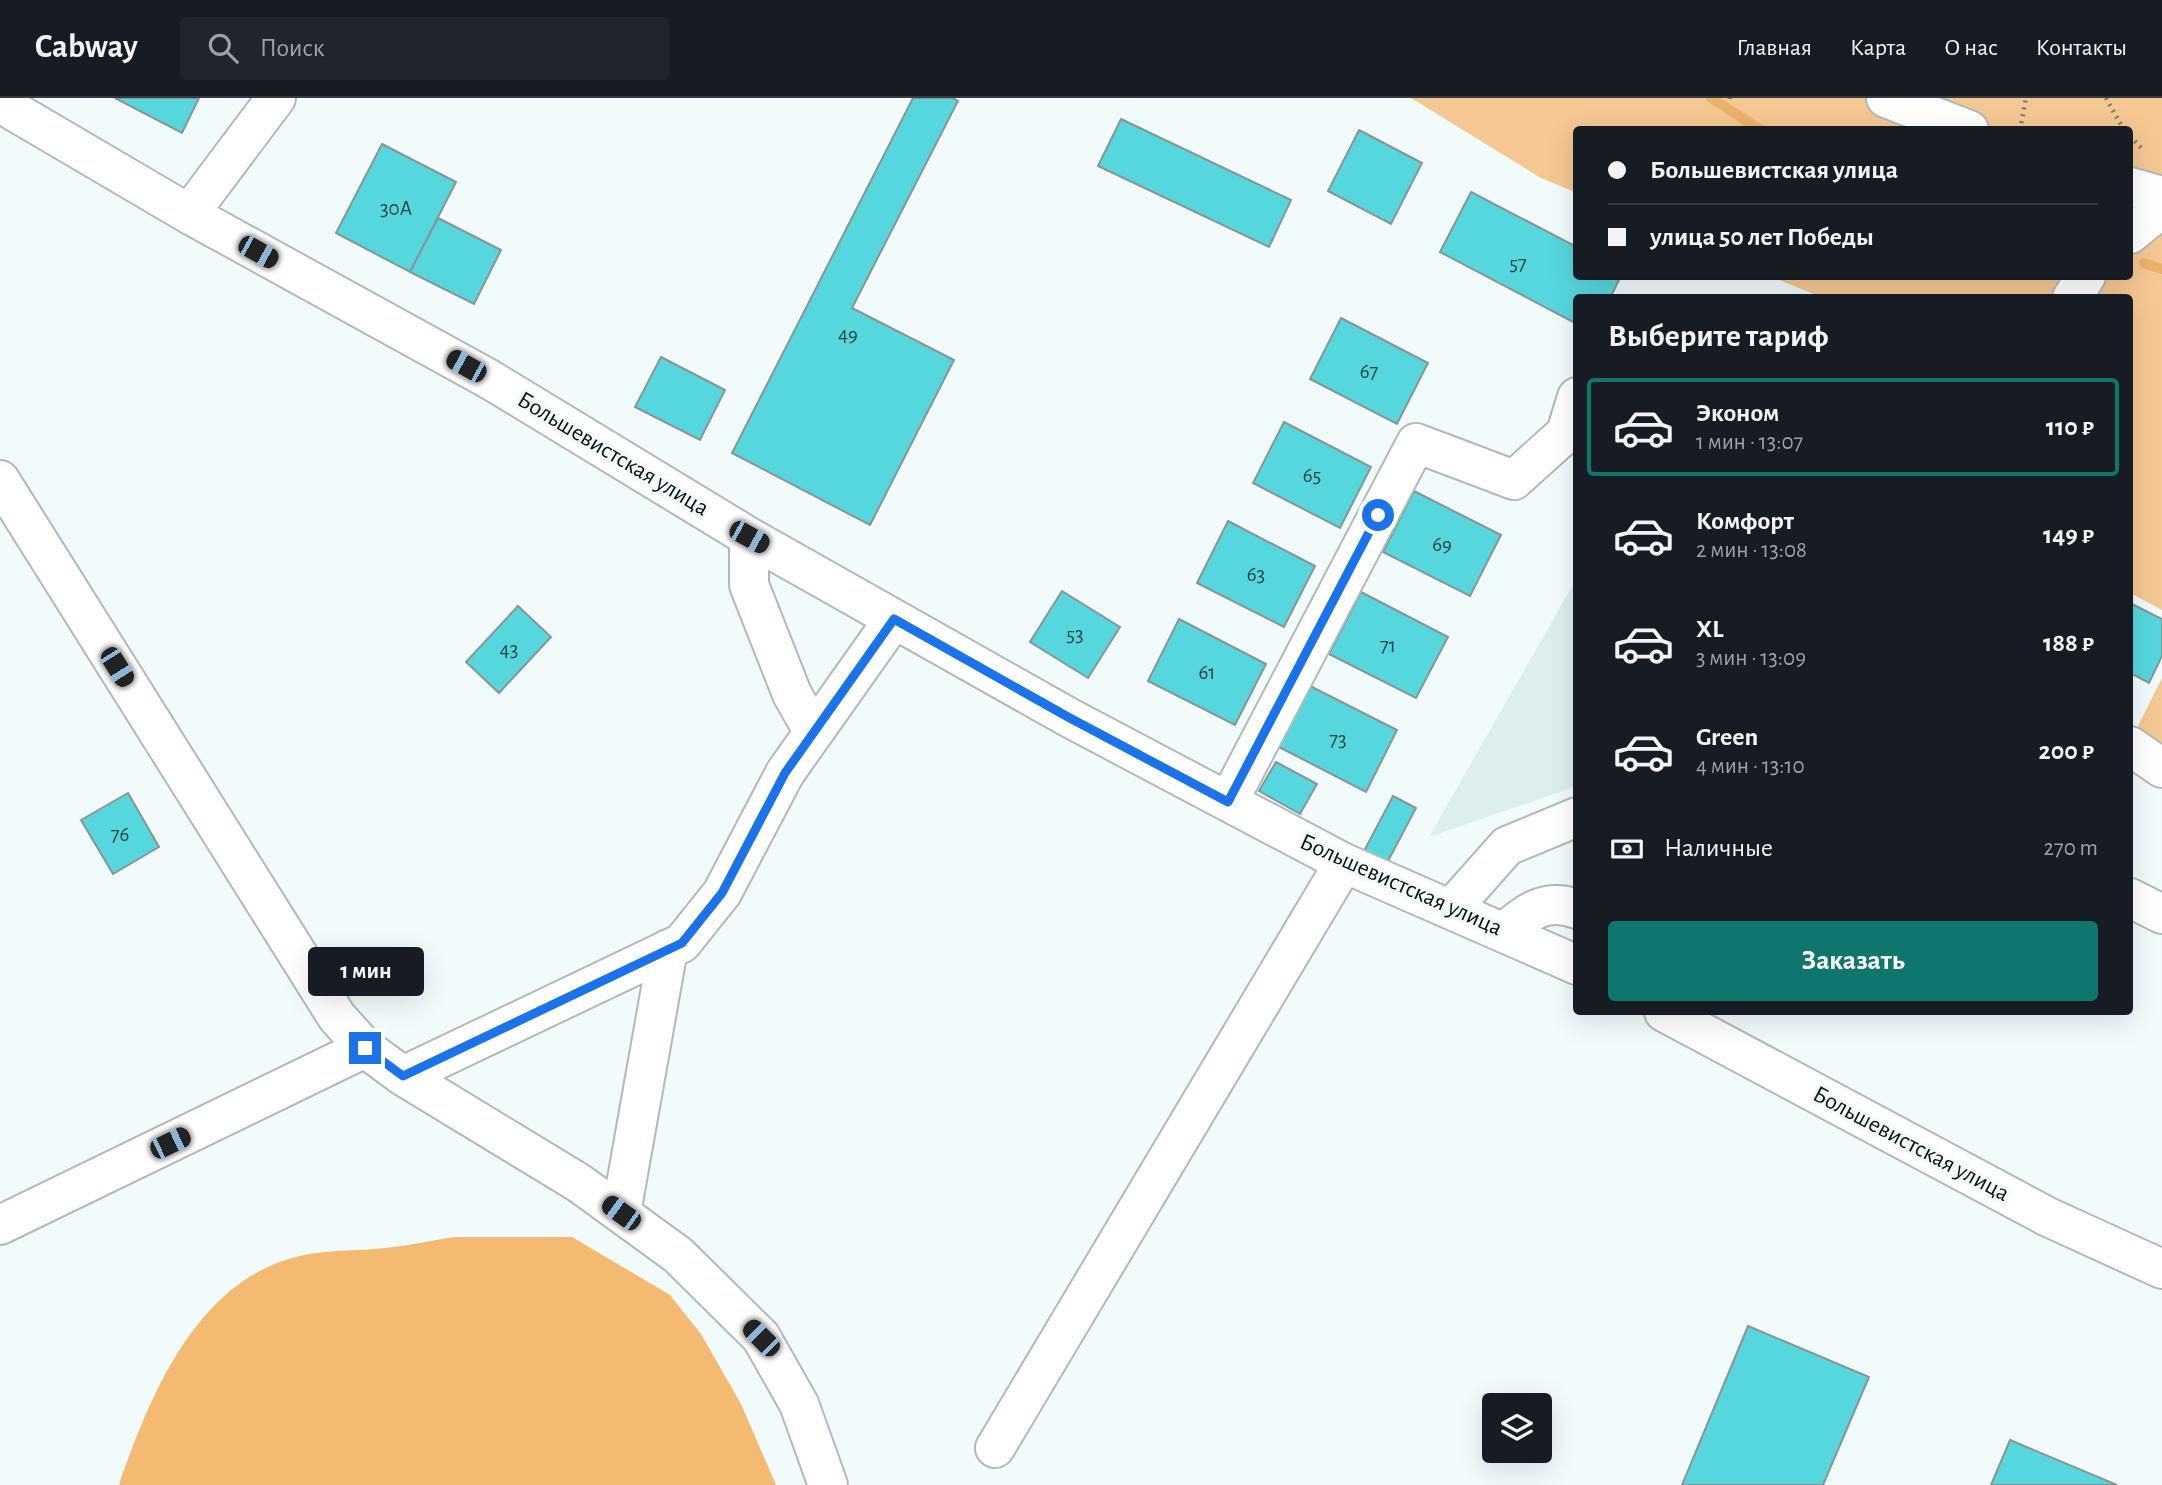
<!DOCTYPE html>
<html lang="ru">
<head>
<meta charset="utf-8">
<style>
	:root { --surface:#171b24; --page:#20242c; --text:#f1f3f6; --muted:#9ea1a6; --line:#363941; --accent:#0f766e }
	body { margin:0; font-family:"Alegreya Sans",sans-serif; background:var(--page); color:var(--text); height:100vh; display:flex; flex-direction:column; font-size:26px; white-space:nowrap }
	* { box-sizing:border-box; margin:0 }
	p { font-size:23px; color:var(--muted) }
	.icon { flex:none; width:38px; height:38px; fill:none; stroke:currentColor; stroke-width:2; stroke-linecap:round; stroke-linejoin:round }
	.map { position:relative; flex:1; overflow:hidden }
	.panel { position:absolute; left:1573px; top:196px; width:560px; height:721px; display:flex; flex-direction:column; background:var(--surface); border-radius:7px; box-shadow:0 7px 28px #0002 }
	.panel>* { flex:none }
	.hud { position:absolute; left:1573px; top:28px; width:560px; height:154px; border-radius:7px; box-shadow:0 7px 28px #0002; display:grid; align-content:center; height:154px; padding:0 35px; background:var(--surface) }
	.tools { position:absolute; left:1482px; top:1295px; display:grid; gap:14px }
	.tools a { display:grid; place-items:center; width:70px; height:70px; border-radius:7px; background:var(--surface); box-shadow:0 7px 28px #0002; font-size:35px }
	.end { position:absolute; width:32px; height:32px; margin:-16px; border:9px solid #1a73e8; background:#fff; box-shadow:0 0 0 4px #fff }
	.from { border-radius:50% }
	.bubble { position:absolute; height:49px; border-radius:7px; background:var(--surface); box-shadow:0 7px 28px #0002; font-size:23px; font-weight:700; line-height:49px; text-align:center }
	.car { position:absolute; width:21px; height:42px; margin:-21px -10px; border-radius:9px; box-shadow:0 0 5px 2px #0007; background:linear-gradient(#222 24%,#8ab4d8 0 40%,#222 0 76%,#8ab4d8 0 86%,#222 0) }
	.hud b { display:flex; align-items:center; gap:24px; height:66px; font-size:26px }
	.hud b+b { border-top:2px solid var(--line) }
	.hud i { width:18px; height:18px; background:var(--text) }
	ul { padding:0; list-style:none }
	li { display:flex; align-items:center; gap:21px; height:98px; margin:0 14px 10px; padding:0 21px; border:4px solid transparent; border-radius:7px }
	li div { flex:1 }
	li b { display:block; font-size:26px }
	li em { font-style:normal; font-weight:700 }
	li.current { border-color:var(--accent) }
	li>.icon { width:63px; height:63px; stroke-width:1.5 }
	h2 { padding:0 35px; font-size:32px; line-height:84px }
	.pay { display:flex; align-items:center; gap:18px; height:77px; padding:0 35px; font-size:26px }
	.pay p { margin-inline-start:auto }
	.cta { display:flex; gap:14px; margin-top:auto; padding:14px 35px }
	.cta a { flex:1; height:80px; border-radius:7px; background:var(--accent); color:#fff; font-size:28px; font-weight:700; line-height:80px; text-align:center }
	header { display:flex; align-items:center; gap:42px; box-sizing:border-box; height:98px; padding:0 35px; background:var(--surface); border-bottom:2px solid var(--line) }
	header strong { font-size:33px }
	nav { display:flex; gap:38px; margin-inline-start:auto; font-size:24px }
	.search { width:490px; height:63px; background:var(--page); display:flex; align-items:center; gap:18px; box-sizing:border-box; padding:0 24px; border-radius:7px; color:var(--muted); font-size:26px }
	.map>svg:first-child { display:block }
</style>
</head>
<body>
<header>
<strong>Cabway</strong>
<div class="search"><svg class="icon" aria-label="search" viewBox="0 0 24 24"><circle cx="10" cy="10" r="6"/><path d="M15 15l6 6"/></svg>Поиск</div>
<nav><a>Главная</a><a>Карта</a><a>О нас</a><a>Контакты</a></nav>
</header>
<div class="map">
<svg width="2162" height="1387" viewBox="0 0 2162 1387">
	<rect width="100%" height="100%" fill="#f2fbfb"/>
	<path fill="#ddeeef" d="M1577 480V688L1429 739Z"/>
	<path fill="#f5c792" d="M1411 0H2162V512L2130 495V200L1821 199 1772 179 2130 178V32H1577V95L1541 80Z
		M2162 580V648L2135 634Z"/>
	<path fill="#f5ba72" d="M455 1139H572L670 1197 701 1236 741 1306 776 1387H119C150 1297 197 1181 300 1158 324 1152 351 1153 375 1151 402 1149 428 1143 455 1139Z"/>
	<g fill="none" stroke-linecap="round" stroke-linejoin="round">
		<path stroke="#ecb169" stroke-width="10" d="M1711 0 1761 32
			M2144 165 2162 171"/>
	</g>
	<path fill="#55d7dd" stroke="#8b9494" stroke-width="2" d="M115 0H199L182 35Z
		M913 0H953L958 3 852 210 954 262 870 427 732 355Z
		M1121 21 1291 102 1269 149 1098 68Z
		M1359 32 1422 65 1391 126 1328 93Z
		M382 46 456 84 410 174 336 135Z
		M1471 94 1577 149V178H1621L1610 200H1577V226L1440 154Z
		M438 120 501 152 474 206 410 174Z
		M1341 220 1428 265 1397 326 1310 281Z
		M661 259 725 292 700 342 635 309Z
		M1284 324 1371 369 1340 430 1253 385Z
		M1414 393 1501 437 1470 498 1383 454Z
		M1228 423 1315 468 1284 529 1197 485Z
		M1062 493 1120 529 1088 580 1030 544Z
		M1361 494 1448 539 1416 600 1329 556Z
		M2130 505 2162 521V558L2149 585 2130 575Z
		M518 508 551 539 499 595 466 564Z
		M1179 521 1266 566 1235 627 1148 583Z
		M1310 588 1397 632 1366 694 1279 649Z
		M1276 664 1317 686 1300 716 1259 693Z
		M128 695 159 749 113 776 81 722Z
		M1393 698 1416 710 1387 765 1364 753Z
		M1748 1228 1869 1279 1823 1387H1682Z
		M2010 1342 2117 1387H1991Z"/>
	<g fill="none" stroke-linecap="round" stroke-linejoin="round">
		<defs>
			<path id="minor" d="M1886 0 1969 32
				M0 5 189 116 489 281 749 439 1068 619 1344 765 1577 867
				M2130 89 2162 98
				M189 116 276 0
				M2130 136 2162 110
				M2072 200 2086 178
				M0 382 337 919 365 950 403 978 579 1085 678 1157 761 1239 799 1306 828 1387
				M749 439V487L792 596 813 633
				M2130 648 2162 670
				M1228 704 1416 345 1514 382 1566 335 1577 299
				M2130 800 2162 816
				M1452 810 1507 748 1577 719
				M1504 834C1527 815 1545 799 1577 811
				M1664 914 2048 1119 2162 1171
				M403 978 682 845 722 795 785 675 894 521
				M621 1115 668 851
				M0 1127 365 950
				M995 1350 1344 765"/>
		</defs>
		<use href="#minor" stroke="#b1baba" stroke-width="42"/>
		<path stroke="#777d7d" stroke-width="4.5" stroke-dasharray="2 5" stroke-linecap="butt" d="M2106 0 2124 32
			M1730 1V0
			M2020 32 2026 0
			M2130 38 2143 52"/>
		<use href="#minor" stroke="#fff" stroke-width="38"/>
	</g>
	<g fill="none" stroke-linecap="round" stroke-linejoin="round">
		<path stroke="#1a73e8" stroke-width="9" d="M365 950 403 978 682 845 722 795 785 675 894 521 1068 619 1228 704 1378 417"/>
	</g>
	<g text-anchor="middle" dominant-baseline="central" stroke-width="7" stroke-linejoin="round" paint-order="stroke">
		<g font-size="21" fill="#1f4243">
			<text x="396" y="110">30А</text>
			<text x="1518" y="165">57</text>
			<text x="848" y="236">49</text>
			<text x="1369" y="273">67</text>
			<text x="1312" y="377">65</text>
			<text x="1442" y="446">69</text>
			<text x="1256" y="476">63</text>
			<text x="1075" y="536">53</text>
			<text x="1388" y="547">71</text>
			<text x="509" y="551">43</text>
			<text x="1207" y="574">61</text>
			<text x="1338" y="641">73</text>
			<text x="120" y="736">76</text>
		</g>
		<g font-size="24" fill="#0d1010" stroke="#f2fbfb">
			<text transform="translate(613 356) rotate(31)">Большевистская улица</text>
			<text transform="translate(1401 787) rotate(24)">Большевистская улица</text>
			<text transform="translate(1911 1046) rotate(28)">Большевистская улица</text>
		</g>
	</g>
</svg>
<div class="tools">
<a><svg class="icon" aria-label="layers" viewBox="0 0 24 24"><path d="M12 4l9 5-9 5-9-5zM3 14l9 5 9-5"/></svg></a>
</div>
<i class="end from" style="left:1378px;top:417px"></i>
<i class="end" style="left:365px;top:950px"></i>
<div class="bubble" style="left:308px;top:849px;width:116px">1 мин</div>
<i class="car" style="left:258px;top:154px;rotate:119deg"></i>
<i class="car" style="left:466px;top:268px;rotate:299deg"></i>
<i class="car" style="left:749px;top:439px;rotate:119deg"></i>
<i class="car" style="left:117px;top:569px;rotate:148deg"></i>
<i class="car" style="left:170px;top:1045px;rotate:64deg"></i>
<i class="car" style="left:621px;top:1115px;rotate:306deg"></i>
<i class="car" style="left:761px;top:1240px;rotate:315deg"></i>
<div class="hud">
<b><i class="from"></i>Большевистская улица</b>
<b><i></i>улица 50 лет Победы</b>
</div>
<section class="panel">
<h2>Выберите тариф</h2>
<ul>
<li class="current"><svg class="icon" aria-label="car" viewBox="0 0 24 24"><path d="M5 17H2v-5l4-1 3-4h7l3 4 3 1v5h-3M9 17h6M6 11h13"/><circle cx="7" cy="17" r="2"/><circle cx="17" cy="17" r="2"/></svg><div><b>Эконом</b><p>1 мин · 13:07</p></div><em>110 ₽</em></li>
<li><svg class="icon" aria-label="car" viewBox="0 0 24 24"><path d="M5 17H2v-5l4-1 3-4h7l3 4 3 1v5h-3M9 17h6M6 11h13"/><circle cx="7" cy="17" r="2"/><circle cx="17" cy="17" r="2"/></svg><div><b>Комфорт</b><p>2 мин · 13:08</p></div><em>149 ₽</em></li>
<li><svg class="icon" aria-label="car" viewBox="0 0 24 24"><path d="M5 17H2v-5l4-1 3-4h7l3 4 3 1v5h-3M9 17h6M6 11h13"/><circle cx="7" cy="17" r="2"/><circle cx="17" cy="17" r="2"/></svg><div><b>XL</b><p>3 мин · 13:09</p></div><em>188 ₽</em></li>
<li><svg class="icon" aria-label="car" viewBox="0 0 24 24"><path d="M5 17H2v-5l4-1 3-4h7l3 4 3 1v5h-3M9 17h6M6 11h13"/><circle cx="7" cy="17" r="2"/><circle cx="17" cy="17" r="2"/></svg><div><b>Green</b><p>4 мин · 13:10</p></div><em>200 ₽</em></li>
</ul>
<div class="pay"><svg class="icon" aria-label="cash" viewBox="0 0 24 24"><path d="M3 7h18v10H3z"/><circle cx="12" cy="12" r="2"/></svg>Наличные<p>270 m</p></div>
<div class="cta"><a>Заказать</a></div>
</section>
</div>
</body>
</html>
